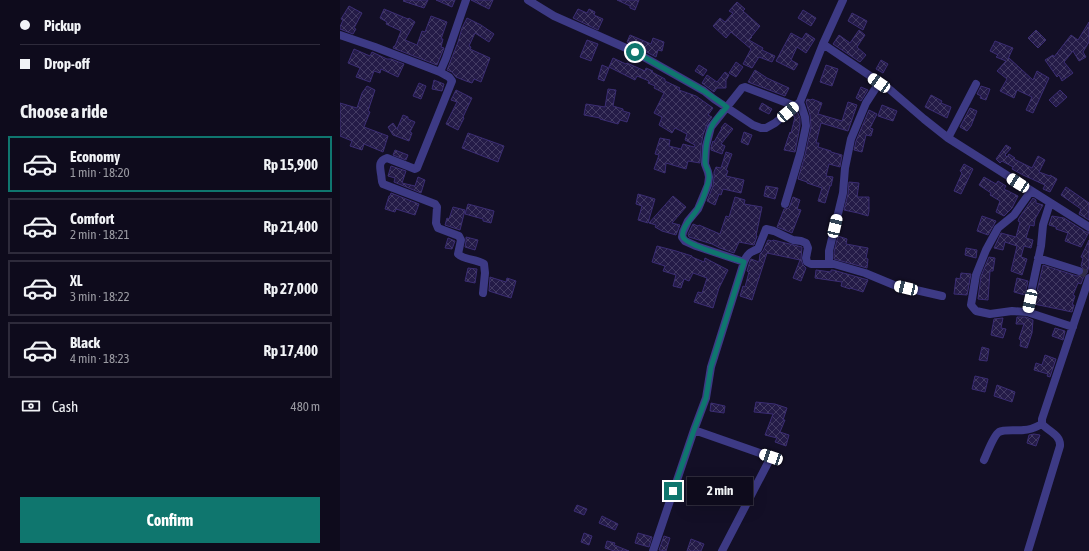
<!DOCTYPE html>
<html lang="en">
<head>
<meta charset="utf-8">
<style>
	:root { --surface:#0e0b1c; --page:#171425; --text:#f1f3f6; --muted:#9b9ba3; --line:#2e2b3b; --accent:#0f766e }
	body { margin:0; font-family:"Asap Condensed",sans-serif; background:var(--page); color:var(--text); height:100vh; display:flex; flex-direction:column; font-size:15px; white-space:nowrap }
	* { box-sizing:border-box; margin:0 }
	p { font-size:13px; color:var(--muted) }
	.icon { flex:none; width:22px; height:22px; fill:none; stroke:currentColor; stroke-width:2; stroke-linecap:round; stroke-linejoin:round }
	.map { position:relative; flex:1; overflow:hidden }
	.sheet { display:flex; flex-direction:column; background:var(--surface); width:340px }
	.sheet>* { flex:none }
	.banner { display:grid; align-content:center; height:88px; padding:0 20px; background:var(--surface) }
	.end { position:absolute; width:18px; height:18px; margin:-9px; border:5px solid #0f766e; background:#fff; box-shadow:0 0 0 2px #fff }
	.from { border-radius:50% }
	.bubble { position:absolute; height:28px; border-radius:0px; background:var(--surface); box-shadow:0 4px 16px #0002,0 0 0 1px var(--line); font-size:13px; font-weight:700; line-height:28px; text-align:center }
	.car { position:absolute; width:12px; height:24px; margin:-12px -6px; border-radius:5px; box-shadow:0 0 3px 1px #0007; background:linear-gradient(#fff 24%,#345 0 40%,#fff 0 76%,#345 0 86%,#fff 0) }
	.banner b { display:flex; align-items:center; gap:14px; height:38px; font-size:15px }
	.banner b+b { border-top:1px solid var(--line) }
	.banner i { width:10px; height:10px; background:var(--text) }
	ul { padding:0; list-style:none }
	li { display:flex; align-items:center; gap:12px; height:56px; margin:0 8px 6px; padding:0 12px; border:2px solid var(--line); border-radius:0px }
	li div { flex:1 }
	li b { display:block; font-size:15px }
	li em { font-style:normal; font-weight:700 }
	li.on { border-color:var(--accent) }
	li>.icon { width:36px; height:36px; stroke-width:1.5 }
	h2 { padding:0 20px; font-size:18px; line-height:48px }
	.pay { display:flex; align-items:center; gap:10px; height:44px; padding:0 20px; font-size:15px }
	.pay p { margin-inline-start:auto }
	.primary-button { display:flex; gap:8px; margin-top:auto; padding:8px 20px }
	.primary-button a { flex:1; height:46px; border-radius:0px; background:var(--accent); color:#fff; font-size:16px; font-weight:700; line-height:46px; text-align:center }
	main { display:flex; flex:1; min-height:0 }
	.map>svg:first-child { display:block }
</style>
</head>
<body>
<main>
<section class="sheet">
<div class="banner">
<b><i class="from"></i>Pickup</b>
<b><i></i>Drop-off</b>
</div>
<h2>Choose a ride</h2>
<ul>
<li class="on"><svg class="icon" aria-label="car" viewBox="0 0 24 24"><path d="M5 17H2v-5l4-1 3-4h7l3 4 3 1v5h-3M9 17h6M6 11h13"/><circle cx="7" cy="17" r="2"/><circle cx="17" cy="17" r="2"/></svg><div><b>Economy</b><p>1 min · 18:20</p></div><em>Rp 15,900</em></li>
<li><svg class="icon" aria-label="car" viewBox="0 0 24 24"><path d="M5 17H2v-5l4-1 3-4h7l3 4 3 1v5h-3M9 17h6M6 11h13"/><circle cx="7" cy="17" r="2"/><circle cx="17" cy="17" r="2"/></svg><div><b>Comfort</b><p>2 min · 18:21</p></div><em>Rp 21,400</em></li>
<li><svg class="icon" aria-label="car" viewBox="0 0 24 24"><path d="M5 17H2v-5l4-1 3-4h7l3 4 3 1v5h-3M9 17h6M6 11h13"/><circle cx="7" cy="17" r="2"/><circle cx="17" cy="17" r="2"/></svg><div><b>XL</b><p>3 min · 18:22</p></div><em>Rp 27,000</em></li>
<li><svg class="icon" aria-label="car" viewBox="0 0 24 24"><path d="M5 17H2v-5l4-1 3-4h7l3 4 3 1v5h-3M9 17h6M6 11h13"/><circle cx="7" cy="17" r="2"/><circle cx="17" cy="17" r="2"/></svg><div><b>Black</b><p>4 min · 18:23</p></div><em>Rp 17,400</em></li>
</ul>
<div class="pay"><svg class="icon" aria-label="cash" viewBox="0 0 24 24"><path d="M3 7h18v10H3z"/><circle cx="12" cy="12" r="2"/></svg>Cash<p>480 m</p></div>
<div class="primary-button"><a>Confirm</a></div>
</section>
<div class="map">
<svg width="749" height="551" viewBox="0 0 749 551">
	<defs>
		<pattern id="building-cross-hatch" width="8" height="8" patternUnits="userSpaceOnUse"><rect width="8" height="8" fill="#241b47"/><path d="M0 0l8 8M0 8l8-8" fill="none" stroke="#433b63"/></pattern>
	</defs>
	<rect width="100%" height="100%" fill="#130f26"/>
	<path fill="url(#building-cross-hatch)" stroke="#3b2d73" d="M64 0H88L84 8 63 1Z
		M96 0H115L112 7Z
		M131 0H153L149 9Z
		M277 0H299L295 10 290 8V6Z
		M397 2 405 9 403 11 420 26 411 37H412L409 40 423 48 422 50 435 56 432 62 419 57 412 68 403 64 411 49 391 32 386 38 373 26 380 18 385 22 393 13 389 11Z
		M9 6 22 13 14 28 16 29 13 34 0 29V27L3 20 1 19Z
		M44 9 68 19 69 18 75 22 65 40 77 45 82 31 85 32 91 16 107 22 101 39H103L101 47 104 48 97 65 53 48 54 46H55L61 31 46 24 47 22 40 18Z
		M238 9 247 13 249 9 255 12 254 15 263 19 258 30 233 18Z
		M463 10 476 18 471 26 458 18Z
		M512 13 527 21 523 30 508 21Z
		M127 18 141 25 154 34 149 42 135 33 129 46 131 47 130 49 150 58 141 82 134 79 132 83 126 81 116 77 112 72 107 70 118 42 122 28Z
		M749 22V42L743 52 746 57 739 61 733 51 724 62 733 73 722 81 719 75 717 77 705 60 713 55 714 57 731 35 738 40Z
		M519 30 525 35 517 47 526 55 520 62 493 44 499 35 510 43Z
		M696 30 706 40 698 48 688 38Z
		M451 33 462 39 466 33 475 39 466 53 457 47 451 60 458 64 454 70 436 61Z
		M290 35 311 44 313 38 324 42 322 51 318 50 316 57 287 42Z
		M247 40 258 44 251 61 240 57Z
		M655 41 673 48 668 59 669 58 693 80 697 71 709 78 693 113 686 110 692 97 677 90 674 98 660 91 667 79 657 71 666 61 656 57 658 55 650 51Z
		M14 49 30 56 32 52 47 59H51L64 64 58 77 41 69 40 73 34 71 30 82 16 77 20 68 8 63Z
		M273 58 286 64 287 63 305 71 306 68 313 71 312 72 325 79V81L340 88 339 90 356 96 373 108 368 115 372 117 367 124 363 135 361 146 360 163 348 161 346 169 326 163 325 173 314 169 319 155 315 154 320 138 330 140 329 146 341 149 343 144 354 147 355 145 345 140 347 134 335 128 332 133 319 125 322 117 314 113 324 93 314 88 315 86 308 83 309 81 297 76 295 80 269 67Z
		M541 60 548 64 543 73 536 69Z
		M396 62 403 67 396 77 389 73Z
		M262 65 269 68 264 81 258 79Z
		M359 65 367 70 363 76 355 71Z
		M486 65 498 69 492 86 480 82Z
		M415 70 427 78 449 88 445 96 408 82Z
		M385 72 389 75 386 80V88H377L374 92 362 83 367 75 377 82Z
		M94 80 104 84 102 91 92 89Z
		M79 83 86 86 81 99 73 96Z
		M27 86 35 90 28 111 30 112 24 127 48 136 43 152 24 144 22 150 10 146 12 141 0 136V103L17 108 22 93Z
		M641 86 650 89 646 100 640 98 641 96 637 94Z
		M521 87 528 90 521 101 516 98Z
		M268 89 276 90 273 106 283 109V111L290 113 287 122 280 120 278 124 260 119V118L244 115 246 104 265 107Z
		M116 90 132 98 123 117 124 118 118 130 106 124 117 102 111 100Z
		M720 90 727 97 716 107 709 100Z
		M591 95 602 101 601 103 611 107 607 118 585 107Z
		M467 99 471 100 472 99 482 103 478 114 502 121 508 102 517 105 508 131 481 123 476 143H479L478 147 491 151V152L502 155 500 167 489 164 486 176 493 177 491 186H490L485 203 478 201 482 188 467 183V182L458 179 465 155 471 127 470 115 466 102Z
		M422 103 432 109 429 114 419 109Z
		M542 105 557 111 553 121 538 116Z
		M630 108 637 111 631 126 627 131 620 127Z
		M529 110 537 114 530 128 533 129 531 136 526 135 522 152 514 150 516 141Z
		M457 111 460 118V126L455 152 444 150 450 132 451 133 455 117 453 116Z
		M63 115 68 117V119L75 122 70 132 72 133 69 141 53 135 48 127 53 123 57 129Z
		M385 123 393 129 381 144 385 146 382 154 371 150V147L373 141 374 142 382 128H381Z
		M404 132 412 135 408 145 401 142Z
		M128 133 164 146 158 162 122 148Z
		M666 145 671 148 665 155 667 157 669 154 675 158 674 159 692 168 698 156 705 160 699 172 710 176V175L717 179 710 192 703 189 705 185 683 175 672 169 673 167 662 161 660 163 656 159Z
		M55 150 68 155 66 160 53 155Z
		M386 152 392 154 386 170 388 171 386 176 404 180 401 193 383 189 381 195 379 194 375 205 367 201 373 186 374 177V172L376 167 381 168Z
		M624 164 633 169 621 194 614 191 622 173 620 171Z
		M51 166 66 171 62 183 75 186 78 177 85 180 81 193 54 182 55 178 48 176Z
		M644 177 656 184 658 181 666 186 664 189 678 196 672 208 664 216 656 212 660 201 650 195 651 193 639 185Z
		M509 182 519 183 517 197H529V211L528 216 518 213 504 210 508 194Z
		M426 186 438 188 435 199 424 196Z
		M726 187 749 203V220L739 214 741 209 721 195Z
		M51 193 79 204 75 215 56 209 55 212 45 209 49 196H50Z
		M298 194 315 199 308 223 298 220 302 206 296 204Z
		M333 196 346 207 332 223 340 225 336 235 322 231 315 227 316 225 309 223Z
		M395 197 405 200 404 204 422 207 416 236H417L414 245 399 242 394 253 380 248 372 244 349 237 348 234 353 224 358 226 359 225 380 234 386 216 389 217Z
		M453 197 460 200 457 209 461 210 452 233 437 227 444 209 449 208Z
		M693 198 696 200V203L703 205 695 219 694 226 690 225 686 238 693 240 691 248 684 246 681 257 687 259 682 275 671 271 677 246 665 242 663 250 654 248 661 233 676 237 680 222 678 221 679 218Z
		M128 204 154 211 151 223 143 221V219L125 214Z
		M113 207 125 210 120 230 105 225 107 218 109 219Z
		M642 216 656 221 648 235 637 231Z
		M712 216 724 218 746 232H749L741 247 725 241 728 233 716 229V227L709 225Z
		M498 236 507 239 506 244 528 248 526 258 528 259 527 268 494 259V252Z
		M126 237 138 240 135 250 125 247 126 241Z
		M108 238 115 241 112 249 105 248Z
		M428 240 432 241 433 240 462 247 461 259 463 265 466 268 461 281 453 278 460 260 427 253 412 300 400 296 403 286 405 287 409 272 407 271 410 261 411 259 419 262 420 254 423 251Z
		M749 240V266L747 273 744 276 741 284 738 283 733 295 735 296 732 305H734L732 312 694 304 703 265 737 276 742 275 744 270 743 268 741 266 743 258 741 257Z
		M317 246 336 251 352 256V257L364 262 365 258 388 270 379 288 373 308 354 302 358 292 362 293 367 278 353 273 349 281 344 279 341 288 333 286 336 275 323 271 325 266 312 262Z
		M626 248 637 250 636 258 625 255Z
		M649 257 655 258 653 271H650L648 300 638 299 641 276Z
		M128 268 137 269 135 283 125 281Z
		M476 270 491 272V270H493L528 280 523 292 510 288V289L501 286 502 282 475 278Z
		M621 273 631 274 627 295 614 294 616 278 620 279Z
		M150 277 166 282 167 278 176 281 171 298 149 291Z
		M677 278 688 281 685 295 674 292Z
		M677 317H686L693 320 692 333 687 348 680 346 681 340 679 339 684 324H676Z
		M663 318 661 328 666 329 663 338 651 335 654 319Z
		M715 328 725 331 723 340 712 336Z
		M642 347 649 349 647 361 639 360Z
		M705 355 716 359 710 377 707 376 708 374 694 370 696 363 702 365Z
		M635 376 648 379 645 392 632 389Z
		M657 385 675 392 672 402 654 396Z
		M416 402 435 404 447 408 443 420H445L440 432 449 435 446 446 435 442 437 438 425 435 433 414 414 412Z
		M371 403 385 406 384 413 370 411Z
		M694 434 700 435 696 446 687 443 689 435Z
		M237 505 247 509 244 515 234 511Z
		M262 516 278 524 275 530 259 523Z
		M244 533 252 536 249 545 241 542Z
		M298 533 312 537 309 547 295 543Z
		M324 536 330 538 326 551 319 550Z
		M351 539 364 544 361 551H347Z
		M267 541 275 543 274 545 289 551H274L265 548Z"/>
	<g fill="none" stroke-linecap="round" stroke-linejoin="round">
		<path stroke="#312d47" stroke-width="8" stroke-dasharray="8 4" stroke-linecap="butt" d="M739 271 747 274"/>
		<path stroke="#3d3a85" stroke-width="8" d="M188 0 214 16 295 52 364 91 374 99 413 125 421 128H426L435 123 460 102 483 44 503 0
			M0 35 35 47 100 72 106 58 126 0
			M483 44 548 88 584 119 608 138 749 227
			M100 72 109 77 112 81 77 168 75 169 47 158C38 161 40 167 41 174 42 178 41 181 43 184L95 204 97 207 96 223 98 228 119 236 121 240 118 254C124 260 136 259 144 264L145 273 143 293
			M608 138 636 84
			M691 191 674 215 658 228 646 250 636 275 631 305 636 311 650 314 672 311 687 312 733 327
			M445 204 460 154 466 126 465 117 460 102
			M698 258 739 271
			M404 262 356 246 345 241 342 237 343 232 348 221 358 209 368 185 369 177 368 172 365 164 366 146 371 127 402 88 405 87 455 106
			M489 264V251L503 193 505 168 511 139 526 103 539 83
			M687 312 701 246 703 225 710 203
			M354 430 431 457 382 551
			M644 460C647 454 653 436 659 432 664 429 678 431 684 430 691 430 696 427 702 424
			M313 551 354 430 366 398 371 367 404 262C407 254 410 252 418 249L426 229 434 231 453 240 461 241 466 243 468 248 466 258 467 262 471 264H494L525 273 554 285 602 296
			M688 551 720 446C721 435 708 431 702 424V419L749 278"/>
	</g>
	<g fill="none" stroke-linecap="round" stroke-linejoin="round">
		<path stroke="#0f766e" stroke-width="5" d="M295 52 364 91 387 107C382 113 375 119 372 126 367 135 365 152 365 162 365 166 367 168 368 171 370 176 369 181 367 186 365 193 362 202 358 208 354 216 340 228 343 237 345 245 395 259 404 262L371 367 366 398 354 430 333 491"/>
	</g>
</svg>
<i class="end from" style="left:295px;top:52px"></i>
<i class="end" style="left:333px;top:491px"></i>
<div class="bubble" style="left:347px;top:477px;width:66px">2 min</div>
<i class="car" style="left:539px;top:83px;rotate:304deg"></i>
<i class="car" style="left:448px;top:112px;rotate:50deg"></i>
<i class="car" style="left:678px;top:183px;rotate:303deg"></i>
<i class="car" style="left:495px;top:226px;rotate:13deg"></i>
<i class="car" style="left:566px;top:288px;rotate:283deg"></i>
<i class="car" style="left:690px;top:301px;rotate:192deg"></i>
<i class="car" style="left:431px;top:457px;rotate:289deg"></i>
</div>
</main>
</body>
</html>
